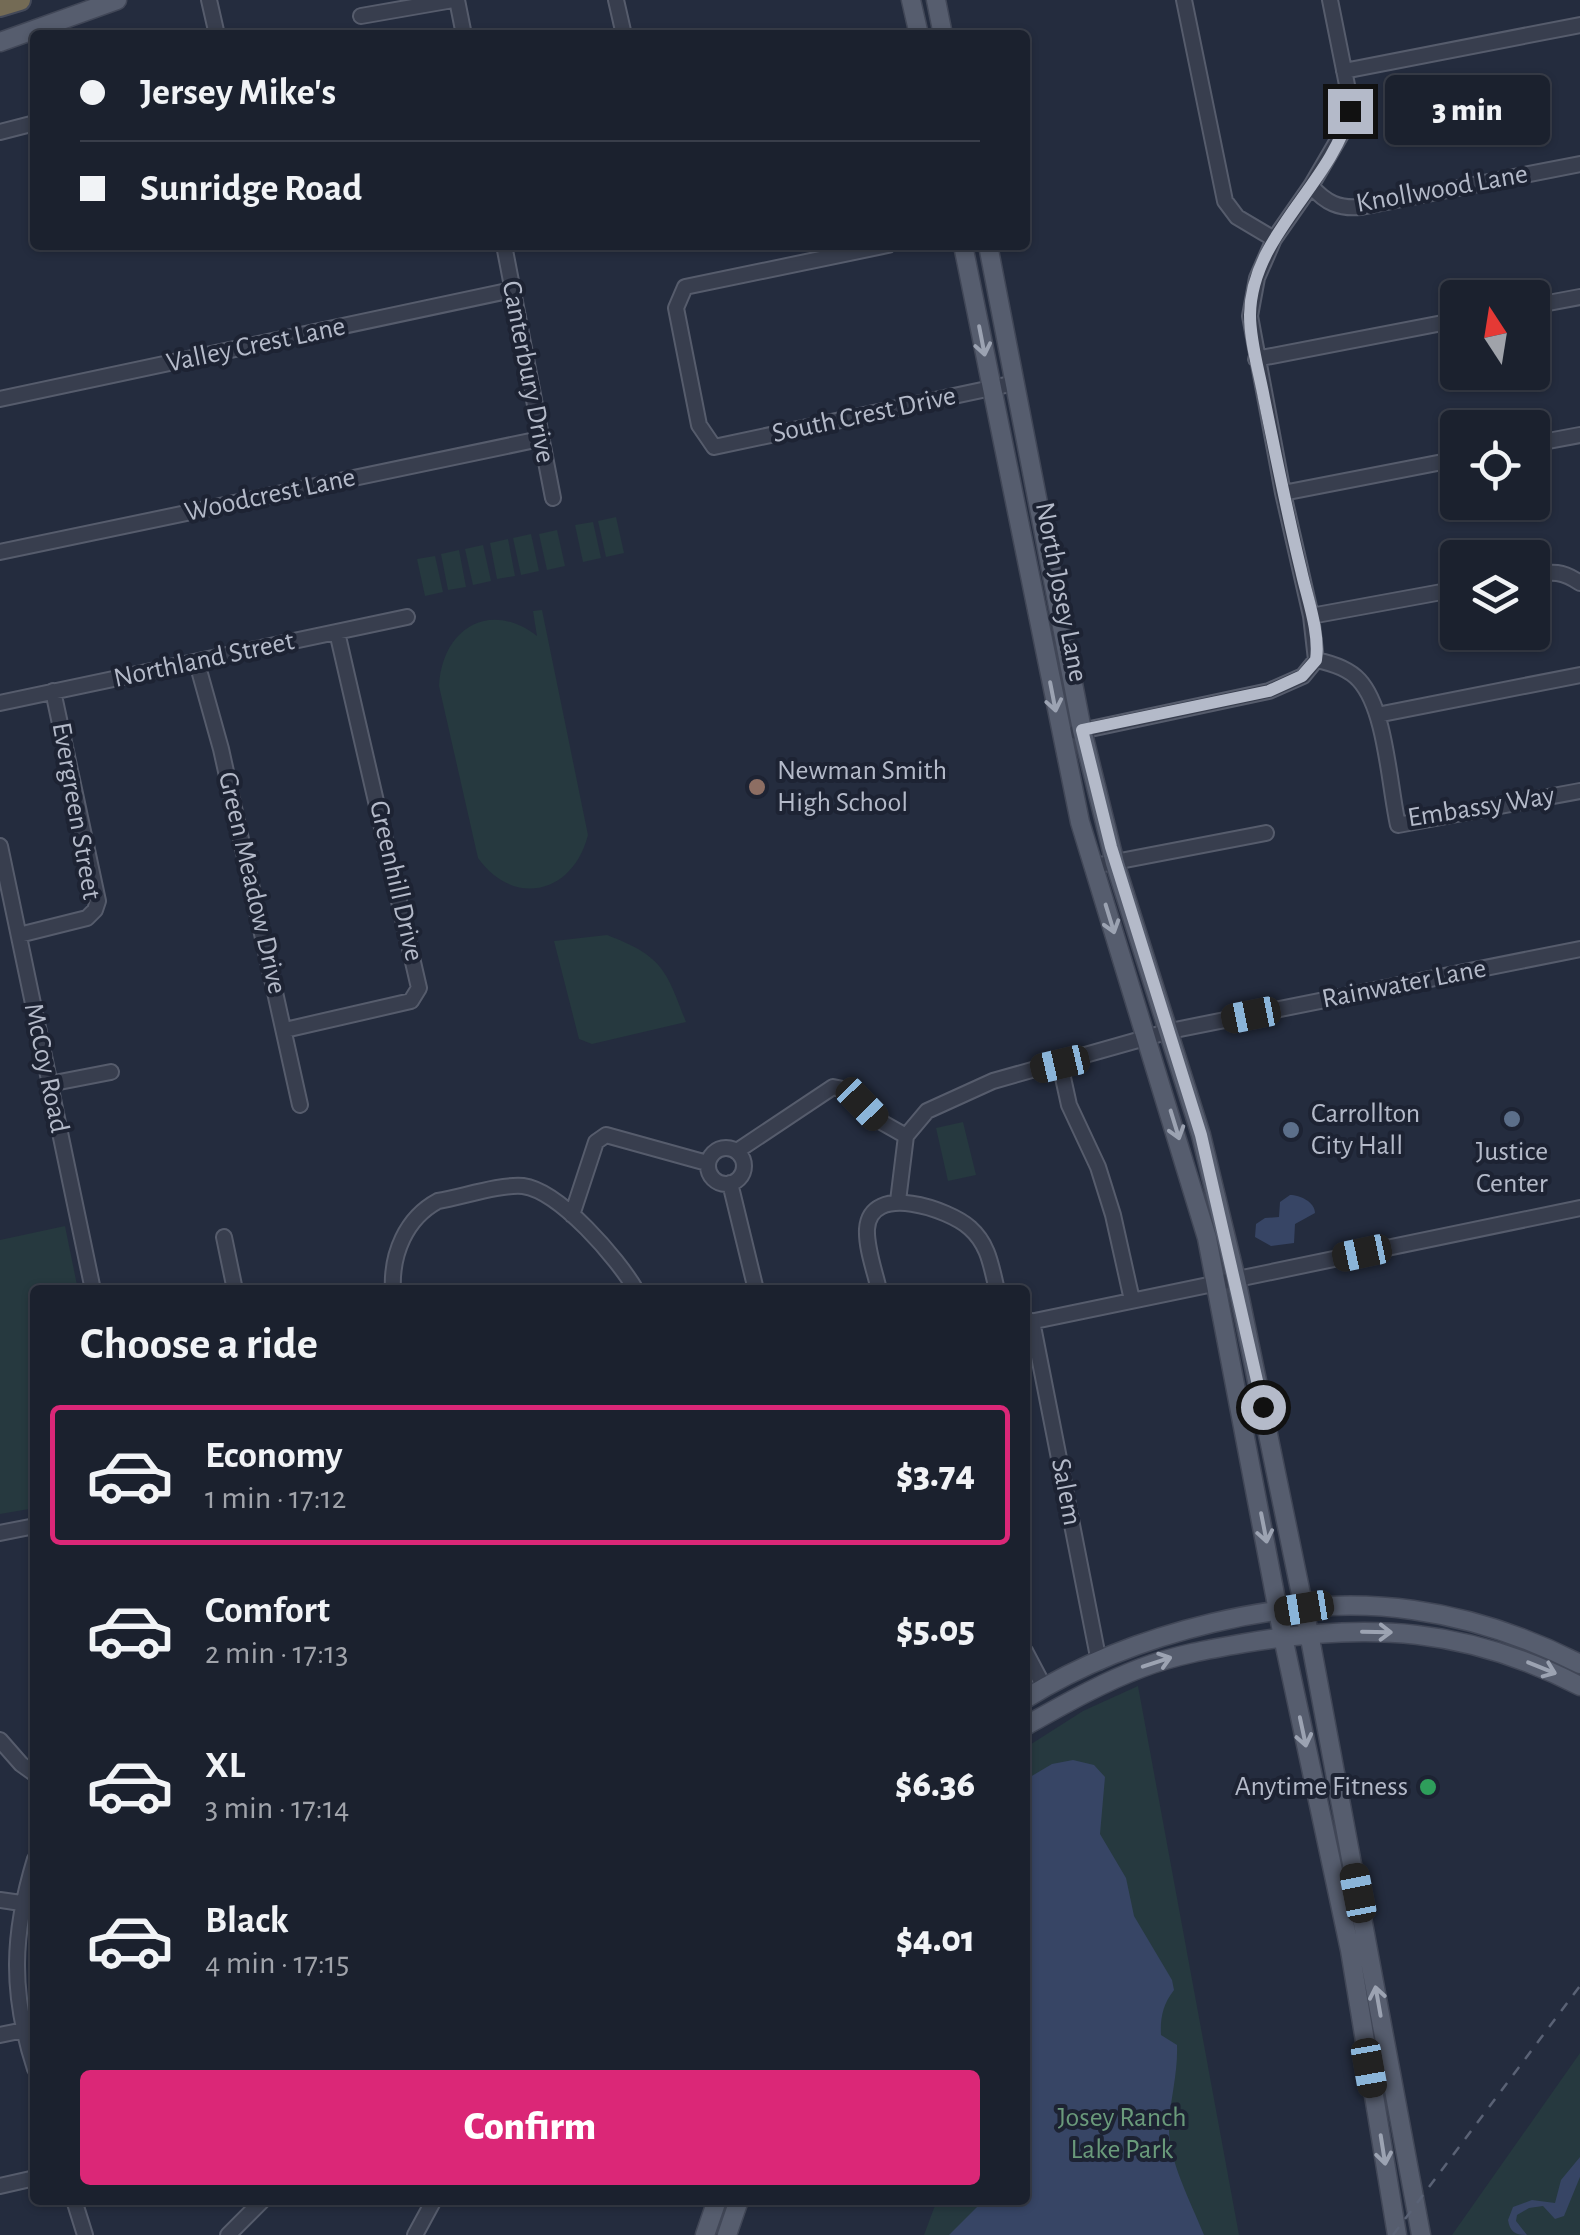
<!DOCTYPE html>
<html lang="en">
<head>
<meta charset="utf-8">
<style>
	:root { --surface:#1b212e; --page:#282e3a; --text:#f1f3f6; --muted:#a0a3aa; --line:#393e4a; --accent:#db2777 }
	body { margin:0; font-family:"Alegreya Sans",sans-serif; background:var(--page); color:var(--text); height:100vh; display:flex; flex-direction:column; font-size:38px; white-space:nowrap }
	* { box-sizing:border-box; margin:0 }
	p { font-size:32px; color:var(--muted) }
	.icon { flex:none; width:55px; height:55px; fill:none; stroke:currentColor; stroke-width:2; stroke-linecap:round; stroke-linejoin:round }
	.map { position:relative; flex:1; overflow:hidden }
	.sheet { position:absolute; left:30px; top:1285px; width:1000px; height:920px; display:flex; flex-direction:column; background:var(--surface); border-radius:10px; box-shadow:0 2px 8px #0004,0 0 0 2px var(--line) }
	.sheet>* { flex:none }
	.banner { position:absolute; left:30px; top:30px; width:1000px; height:220px; border-radius:10px; box-shadow:0 2px 8px #0004,0 0 0 2px var(--line); display:grid; align-content:center; height:220px; padding:0 50px; background:var(--surface) }
	.needle { width:65px; rotate:348deg }
	.fabs { position:absolute; left:1440px; top:280px; display:grid; gap:20px }
	.fabs a { display:grid; place-items:center; width:110px; height:110px; border-radius:10px; background:var(--surface); box-shadow:0 2px 8px #0004,0 0 0 2px var(--line); font-size:50px }
	.end { position:absolute; width:45px; height:45px; margin:-22px; border:12px solid #b4bac9; background:#111; box-shadow:0 0 0 5px #111 }
	.from { border-radius:50% }
	.bubble { position:absolute; height:70px; border-radius:10px; background:var(--surface); box-shadow:0 2px 8px #0004,0 0 0 2px var(--line); font-size:32px; font-weight:800; line-height:70px; text-align:center }
	.car { position:absolute; width:30px; height:60px; margin:-30px -15px; border-radius:12px; box-shadow:0 0 8px 2px #0007; background:linear-gradient(#222 24%,#8ab4d8 0 40%,#222 0 76%,#8ab4d8 0 86%,#222 0) }
	.banner b { display:flex; align-items:center; gap:35px; height:95px; font-size:38px }
	.banner b+b { border-top:2px solid var(--line) }
	.banner i { width:25px; height:25px; background:var(--text) }
	ul { padding:0; list-style:none }
	li { display:flex; align-items:center; gap:30px; height:140px; margin:0 20px 15px; padding:0 30px; border:5px solid transparent; border-radius:10px }
	li div { flex:1 }
	li b { display:block; font-size:38px }
	li em { font-style:normal; font-weight:800 }
	li.current { border-color:var(--accent) }
	li>.icon { width:90px; height:90px; stroke-width:1.5 }
	h2 { padding:0 50px; font-size:45px; line-height:120px }
	.primary-button { display:flex; gap:20px; margin-top:auto; padding:20px 50px }
	.primary-button a { flex:1; height:115px; border-radius:10px; background:var(--accent); color:#fff; font-size:40px; font-weight:800; line-height:115px; text-align:center }
	.map>svg:first-child { display:block }
</style>
</head>
<body>
<div class="map">
<svg width="1580" height="2235" viewBox="0 0 1580 2235">
	<rect width="100%" height="100%" fill="#242c3e"/>
	<path fill="#26393f" d="M616 517 624 553 606 557 598 521Z
		M593 522 601 558 583 562 575 525Z
		M557 530 565 566 547 570 539 534Z
		M531 534 539 571 521 575 513 538Z
		M508 539 515 576 497 579 490 543Z
		M483 545 491 581 473 585 465 549Z
		M459 550 466 587 448 590 441 554Z
		M435 556 443 592 425 596 417 559Z
		M542 610 588 835C573 894 514 908 478 858L439 686C442 629 489 599 537 636L533 611Z
		M607 935C662 956 666 969 686 1022L592 1044 579 1039 554 941Z
		M963 1122 976 1175 948 1181 936 1128Z
		M65 1226 78 1290H35V1508L0 1514V1240Z
		M1138 1686 1239 2235H924L937 2200H1025V1748L1083 1711Z
		M1580 2053V2235H1452Z"/>
	<path fill="#374565" d="M1290 1195C1300 1195 1315 1202 1315 1213L1295 1224 1294 1243 1271 1246 1255 1237 1256 1224 1265 1218 1279 1217 1280 1202Z
		M1073 1760 1094 1765 1105 1777 1100 1834 1126 1878 1134 1916 1172 1980 1174 1990C1163 2004 1160 2018 1161 2035L1177 2045C1178 2072 1171 2096 1169 2123 1167 2159 1191 2202 1204 2235H949L984 2200H1025V1780L1052 1764Z
		M1580 2157V2177L1564 2216 1555 2219 1543 2206 1529 2208 1517 2215 1516 2221 1527 2235C1515 2235 1510 2232 1508 2220L1513 2207 1532 2200 1555 2203 1561 2180Z"/>
	<g fill="none" stroke-linecap="round" stroke-linejoin="round">
		<defs>
			<path id="minor" d="M209 0 217 35
				M457 0 464 35
				M616 0 624 35
				M1184 0 1225 201 1237 217 1274 239
				M361 16 453 0
				M1344 71 1580 25
				M0 132 35 123
				M1311 186C1326 203 1339 209 1361 207L1580 164
				M504 245 553 498
				M888 245 685 287 676 308 699 425 714 447 1015 383
				M1532 306 1580 297
				M1256 359 1458 320
				M0 399 512 290
				M1532 444 1580 435
				M1283 493 1458 459
				M0 552 540 439
				M1532 575C1552 571 1563 571 1580 583
				M1311 616 1458 589
				M1316 660C1331 663 1348 668 1359 680 1386 709 1389 785 1398 825L1580 791
				M197 663 221 749 300 1105
				M0 703 407 617
				M1377 715 1580 675
				M1076 732 1269 691 1303 676 1316 660 1311 616 1283 493 1250 316 1257 278 1274 239 1311 186 1346 126 1349 95 1330 0
				M0 846 93 1290
				M1094 866 1266 833
				M19 935 87 918 95 910 98 901 53 691
				M285 1030 411 1001 419 988 337 632
				M1060 1064 1069 1105 1098 1167 1113 1215 1132 1300
				M49 1084 111 1072
				M708 1166a18 18 0 1 1 36 0a18 18 0 1 1-36 0Z
				M737 1151 833 1087 848 1090 876 1119 906 1136
				M730 1183 756 1290
				M898 1201 906 1136 927 1111 993 1081 1170 1031 1580 949
				M572 1215 596 1142 606 1135 707 1163
				M224 1237 235 1290
				M393 1290C391 1254 406 1218 438 1201 462 1197 500 1184 523 1186 560 1191 618 1259 636 1290
				M879 1290C875 1272 866 1248 867 1229 870 1182 949 1209 970 1228 989 1245 991 1266 997 1290
				M1032 1321 1099 1662
				M1025 1323 1580 1208
				M0 1533 35 1526
				M1025 1651 1044 1687
				M0 1740 21 1764 35 1774
				M35 1859C12 1934 10 1993 35 2069
				M0 1900 21 1903
				M0 2035 24 2030
				M0 2186 35 2178
				M74 2200 85 2235
				M228 2235 263 2200
				M415 2235 434 2200"/>
			<path id="major" d="M911 0 919 35
				M936 0 943 35
				M0 42 117 0
				M963 245 1080 822 1207 1238 1283 1637 1350 1950 1397 2235
				M988 245 1082 730 1115 863 1201 1135 1236 1279 1309 1633 1421 2235
				M1025 1699C1131 1633 1289 1592 1413 1610 1470 1618 1529 1638 1580 1664
				M1025 1726C1063 1705 1101 1683 1141 1668 1175 1655 1210 1649 1245 1643 1369 1622 1467 1628 1580 1686
				M705 2235 717 2200
				M727 2235 739 2200"/>
			<path id="highway" d="M0 6 20 0"/>
		</defs>
		<use href="#minor" stroke="#565c6c" stroke-width="18"/>
		<use href="#major" stroke="#414757" stroke-width="21"/>
		<use href="#highway" stroke="#434959" stroke-width="24"/>
		<use href="#minor" stroke="#383e4e" stroke-width="14"/>
		<use href="#major" stroke="#565d6e" stroke-width="18"/>
		<use href="#highway" stroke="#746b55" stroke-width="20"/>
		<path stroke="#5a6275" stroke-width="2.5" stroke-dasharray="10 10" stroke-linecap="butt" d="M1393 2235 1580 1986"/>
	</g>
	<defs><path id="oneway-shaft" d="M-6 0H5M1.5-3L5.5 0L1.5 3" fill="none" stroke-width="1.6" stroke-linecap="round" stroke-linejoin="round" transform="scale(2.5)"/></defs>
	<g stroke="#9ca3b2">
		<use href="#oneway-shaft" transform="translate(982 341) rotate(79)"/>
		<use href="#oneway-shaft" transform="translate(1053 697) rotate(79)"/>
		<use href="#oneway-shaft" transform="translate(1110 919) rotate(73)"/>
		<use href="#oneway-shaft" transform="translate(1175 1125) rotate(73)"/>
		<use href="#oneway-shaft" transform="translate(1264 1528) rotate(79)"/>
		<use href="#oneway-shaft" transform="translate(1377 1632) rotate(1)"/>
		<use href="#oneway-shaft" transform="translate(1157 1662) rotate(-18)"/>
		<use href="#oneway-shaft" transform="translate(1542 1668) rotate(22)"/>
		<use href="#oneway-shaft" transform="translate(1303 1732) rotate(78)"/>
		<use href="#oneway-shaft" transform="translate(1378 2001) rotate(-100)"/>
		<use href="#oneway-shaft" transform="translate(1383 2150) rotate(81)"/>
	</g>
	<g fill="none" stroke-linecap="round" stroke-linejoin="round">
		<path stroke="#b4bac9" stroke-width="12" d="M1263 1407 1201 1135 1111 847 1082 730 1269 691 1302 676 1316 660C1320 632 1307 598 1301 570 1287 513 1276 456 1264 398 1259 371 1250 342 1250 315 1251 235 1331 185 1350 111"/>
	</g>
	<circle fill="#8d6e63" stroke="#1d2333" stroke-width="4" cx="757" cy="787" r="10"/>
	<g fill="#5c6f8a" stroke="#1d2333" stroke-width="4">
		<circle cx="1512" cy="1119" r="10"/>
		<circle cx="1291" cy="1130" r="10"/>
	</g>
	<circle fill="#2e9e5b" stroke="#1d2333" stroke-width="4" cx="1428" cy="1787" r="10"/>
	<g text-anchor="middle" dominant-baseline="central" stroke-width="8" stroke-linejoin="round" paint-order="stroke">
		<g font-size="28" fill="#b4bac9" stroke="#1d2333">
			<text transform="translate(1442 189) rotate(-10)">Knollwood Lane</text>
			<text transform="translate(256 345) rotate(-12)">Valley Crest Lane</text>
			<text transform="translate(528 372) rotate(79)">Canterbury Drive</text>
			<text transform="translate(864 415) rotate(-12)">South Crest Drive</text>
			<text transform="translate(270 495) rotate(-12)">Woodcrest Lane</text>
			<text transform="translate(1061 592) rotate(79)">North Josey Lane</text>
			<text transform="translate(204 660) rotate(-12)">Northland Street</text>
			<text transform="translate(1481 807) rotate(-9)">Embassy Way</text>
			<text transform="translate(76 811) rotate(80)">Evergreen Street</text>
			<text transform="translate(396 881) rotate(77)">Greenhill Drive</text>
			<text transform="translate(252 883) rotate(77)">Green Meadow Drive</text>
			<text transform="translate(1404 984) rotate(-11)">Rainwater Lane</text>
			<text transform="translate(46 1068) rotate(78)">McCoy Road</text>
			<text transform="translate(1066 1492) rotate(79)">Salem</text>
		</g>
		<g font-size="28" fill="#b4bac9" stroke="#1d2333" text-anchor="start">
			<text x="777" y="771">Newman Smith<tspan x="777" dy="32">High School</tspan></text>
			<text x="1311" y="1114">Carrollton<tspan x="1311" dy="32">City Hall</tspan></text>
			<text x="1512" y="1152" text-anchor="middle">Justice<tspan x="1512" dy="32">Center</tspan></text>
			<text x="1408" y="1787" text-anchor="end">Anytime Fitness</text>
		</g>
		<g font-size="28" fill="#6a9a7b" stroke="#1d2333">
			<text x="1122" y="2118">Josey Ranch<tspan x="1122" dy="32">Lake Park</tspan></text>
		</g>
	</g>
</svg>
<div class="fabs">
<a><svg class="needle" viewBox="-14 -14 28 28"><path d="M0-13l5 13h-10z" fill="#e53935"/><path d="M0 13l5-13h-10z" fill="#a0a3aa"/></svg></a>
<a><svg class="icon" aria-label="locate" viewBox="0 0 24 24"><circle cx="12" cy="12" r="6"/><path d="M12 2v4M12 18v4M2 12h4M18 12h4"/></svg></a>
<a><svg class="icon" aria-label="layers" viewBox="0 0 24 24"><path d="M12 4l9 5-9 5-9-5zM3 14l9 5 9-5"/></svg></a>
</div>
<i class="end from" style="left:1263px;top:1407px"></i>
<i class="end" style="left:1350px;top:111px"></i>
<div class="bubble" style="left:1385px;top:75px;width:165px">3 min</div>
<i class="car" style="left:1251px;top:1015px;rotate:259deg"></i>
<i class="car" style="left:1060px;top:1064px;rotate:257deg"></i>
<i class="car" style="left:862px;top:1104px;rotate:136deg"></i>
<i class="car" style="left:1362px;top:1253px;rotate:258deg"></i>
<i class="car" style="left:1304px;top:1608px;rotate:261deg"></i>
<i class="car" style="left:1358px;top:1893px;rotate:349deg"></i>
<i class="car" style="left:1369px;top:2068px;rotate:170deg"></i>
<div class="banner">
<b><i class="from"></i>Jersey Mike's</b>
<b><i></i>Sunridge Road</b>
</div>
<section class="sheet">
<h2>Choose a ride</h2>
<ul>
<li class="current"><svg class="icon" aria-label="car" viewBox="0 0 24 24"><path d="M5 17H2v-5l4-1 3-4h7l3 4 3 1v5h-3M9 17h6M6 11h13"/><circle cx="7" cy="17" r="2"/><circle cx="17" cy="17" r="2"/></svg><div><b>Economy</b><p>1 min · 17:12</p></div><em>$3.74</em></li>
<li><svg class="icon" aria-label="car" viewBox="0 0 24 24"><path d="M5 17H2v-5l4-1 3-4h7l3 4 3 1v5h-3M9 17h6M6 11h13"/><circle cx="7" cy="17" r="2"/><circle cx="17" cy="17" r="2"/></svg><div><b>Comfort</b><p>2 min · 17:13</p></div><em>$5.05</em></li>
<li><svg class="icon" aria-label="car" viewBox="0 0 24 24"><path d="M5 17H2v-5l4-1 3-4h7l3 4 3 1v5h-3M9 17h6M6 11h13"/><circle cx="7" cy="17" r="2"/><circle cx="17" cy="17" r="2"/></svg><div><b>XL</b><p>3 min · 17:14</p></div><em>$6.36</em></li>
<li><svg class="icon" aria-label="car" viewBox="0 0 24 24"><path d="M5 17H2v-5l4-1 3-4h7l3 4 3 1v5h-3M9 17h6M6 11h13"/><circle cx="7" cy="17" r="2"/><circle cx="17" cy="17" r="2"/></svg><div><b>Black</b><p>4 min · 17:15</p></div><em>$4.01</em></li>
</ul>
<div class="primary-button"><a>Confirm</a></div>
</section>
</div>
</body>
</html>
